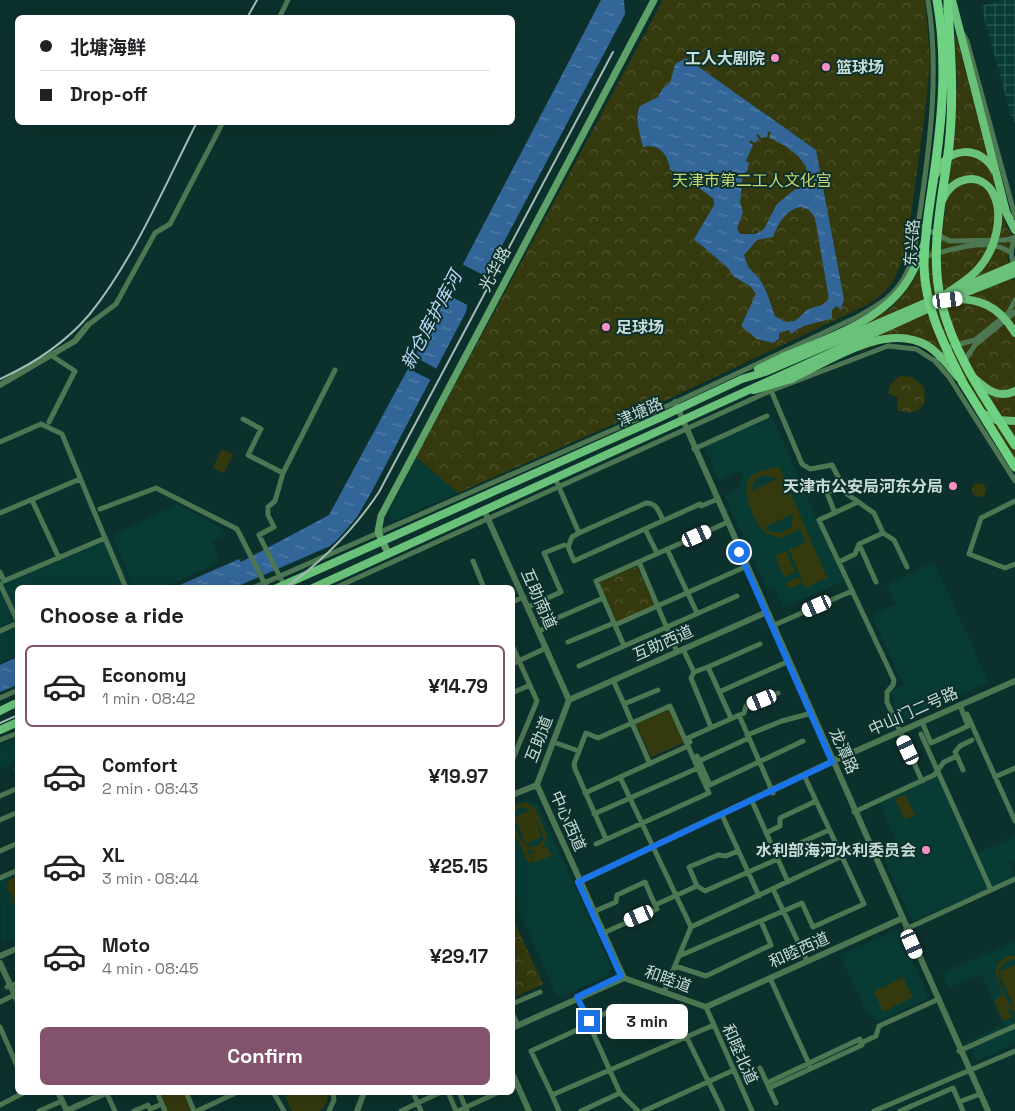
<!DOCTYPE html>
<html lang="en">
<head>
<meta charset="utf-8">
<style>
	:root { --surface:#fff; --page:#f6f6f6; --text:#202124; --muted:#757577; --line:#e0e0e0; --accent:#83526c }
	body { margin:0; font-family:"Space Grotesk","Noto Sans SC",sans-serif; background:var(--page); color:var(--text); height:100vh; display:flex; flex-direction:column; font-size:19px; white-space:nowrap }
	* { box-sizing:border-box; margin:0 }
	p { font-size:16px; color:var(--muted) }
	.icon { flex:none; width:28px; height:28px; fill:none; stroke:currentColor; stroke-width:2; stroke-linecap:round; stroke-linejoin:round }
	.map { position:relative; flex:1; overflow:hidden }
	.panel { position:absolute; left:15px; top:585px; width:500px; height:510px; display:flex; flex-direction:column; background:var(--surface); border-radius:8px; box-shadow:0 5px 20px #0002 }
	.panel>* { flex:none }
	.banner { position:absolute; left:15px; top:15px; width:500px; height:110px; border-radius:8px; box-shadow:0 5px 20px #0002; display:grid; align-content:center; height:110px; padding:0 25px; background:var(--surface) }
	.end { position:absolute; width:22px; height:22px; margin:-11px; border:6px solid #1a73e8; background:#fff; box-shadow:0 0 0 2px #fff }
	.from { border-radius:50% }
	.bubble { position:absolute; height:35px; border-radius:8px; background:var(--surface); box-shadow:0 5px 20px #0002; font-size:16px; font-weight:700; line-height:35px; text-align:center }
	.car { position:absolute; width:15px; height:30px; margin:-15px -8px; border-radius:6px; box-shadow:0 0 4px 1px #0007; background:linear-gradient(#fff 24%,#345 0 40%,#fff 0 76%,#345 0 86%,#fff 0) }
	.banner b { display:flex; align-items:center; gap:18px; height:48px; font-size:19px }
	.banner b+b { border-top:1px solid var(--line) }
	.banner i { width:12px; height:12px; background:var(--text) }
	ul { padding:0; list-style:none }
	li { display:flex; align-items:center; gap:15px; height:82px; margin:0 10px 8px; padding:0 15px; border:2px solid transparent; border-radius:8px }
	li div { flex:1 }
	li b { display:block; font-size:19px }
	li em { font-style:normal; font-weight:700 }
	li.current { border-color:var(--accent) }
	li>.icon { width:45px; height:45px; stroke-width:1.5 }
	h2 { padding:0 25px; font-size:22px; line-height:60px }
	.action { display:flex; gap:10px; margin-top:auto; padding:10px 25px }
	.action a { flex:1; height:58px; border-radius:8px; background:var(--accent); color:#fff; font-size:20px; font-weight:700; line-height:58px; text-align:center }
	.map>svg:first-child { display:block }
</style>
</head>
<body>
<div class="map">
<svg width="1015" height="1111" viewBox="0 0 1015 1111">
	<defs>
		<pattern id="industrial-grid" width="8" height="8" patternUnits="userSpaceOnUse" patternTransform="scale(1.25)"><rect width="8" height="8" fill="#083b34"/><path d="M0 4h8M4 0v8" fill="none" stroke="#2a5751"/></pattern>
		<pattern id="park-crowns" width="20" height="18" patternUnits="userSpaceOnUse" patternTransform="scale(1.25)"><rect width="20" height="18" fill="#34390e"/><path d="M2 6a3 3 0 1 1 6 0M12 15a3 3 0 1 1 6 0" fill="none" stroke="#505530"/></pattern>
		<pattern id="water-ripples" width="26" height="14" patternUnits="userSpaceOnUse" patternTransform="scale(1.25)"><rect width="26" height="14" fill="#326698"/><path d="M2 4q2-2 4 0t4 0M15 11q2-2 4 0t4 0" fill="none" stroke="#5882aa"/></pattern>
	</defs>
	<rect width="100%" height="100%" fill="#0c312c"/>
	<path fill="#083b34" d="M772 417 844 581 783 608 774 587 767 589 725 496 737 490 743 476 741 471 719 481 704 446Z
		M416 457 458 493 394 521 392 520 389 513Z
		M178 504 222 529 225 535 212 541 220 562 166 587 134 588 112 535Z
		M108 535 132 587 18 588 17 655 0 664V578Z
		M934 562 989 683 902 721 890 692 904 685 872 615 896 604 887 584Z
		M13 739 17 749V763L0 770V745Z
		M938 775 973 855 1015 836V862L1010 864 1015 876 913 922 878 846 895 838 879 802Z
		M526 799 537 803 612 969 607 976 558 998 516 906 520 904 513 887 512 805Z
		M17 872V940L1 941 0 880Z
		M899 929 928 996 926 999 882 1020 874 1019 866 1011 840 955Z
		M1015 941V1044L977 1060 966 1042 1003 1025 981 974 948 988 942 973Z"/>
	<path fill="url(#industrial-grid)" d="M1002 0H1015V122L1013 123 981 6Z"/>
	<path fill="#34390e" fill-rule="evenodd" d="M222 449 233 455 224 473 213 468Z
		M779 466 827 578 805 588 789 550 806 542 800 529 781 538 765 533C754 522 737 487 753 475 761 469 770 470 779 466ZM763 475 778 479 750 491 755 480ZM793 514 792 525C785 534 773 536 765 527Z
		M786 551 795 572 784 577 775 556Z
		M799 577 801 583 789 589 786 583Z
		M670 709 685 742 651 757 636 724Z
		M905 794 915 815 905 820 895 799Z
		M525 802 535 808 547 835 543 848 547 846 552 855 534 863 530 854 535 851 527 850 532 861 528 863 513 829V808L517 804ZM520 807 531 810 543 834V840C528 862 509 825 514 812Z
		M531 810 542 837 526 844 514 817Z
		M17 875V902L13 904 11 900 15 898 8 891C6 883 10 879 17 875Z
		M1009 956H1015V959L1004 963 998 972 1015 965V1012L1007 1007 1012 1017 1003 1021 994 1000 1003 996C996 980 989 964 1009 956ZM998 973H999L1014 1008C1006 1002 998 983 998 973Z
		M903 977 913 997 883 1012 874 992Z
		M159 1093H184L192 1111H167Z
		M284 1093H326L328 1099 324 1108 318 1111H292Z"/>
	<path fill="url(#park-crowns)" d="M663 0H925L930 60 926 106 907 243 902 262 894 279 886 291 869 304 641 412 458 493 416 457Z
		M955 30 1000 205 1007 228 1013 236 1007 257 1015 281V462C991 425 950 341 899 341 886 341 873 346 862 351L852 328 890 309 912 283 944 221 954 140 957 83Z
		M900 376 912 377 924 387 925 401C919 414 909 414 897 410L898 398 888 393 890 385Z
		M972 490a7 7 0 1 1 14 0a7 7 0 1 1-14 0Z
		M637 566 655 606 617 622 599 582Z
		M513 919 543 984 513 998H512Z"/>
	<path fill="url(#water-ripples)" fill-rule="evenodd" d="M601 0H624L625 14 488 272C477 278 468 300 466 312L371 493 357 517 338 539 330 546 236 587 173 588 239 559 241 562 329 515 417 352Z
		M686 58 816 150 844 299 841 309 836 306 832 310V318C820 323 800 324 792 334L789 330 779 333V339L773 343 757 339 741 326 756 294 751 287 733 276 728 268 694 239 714 205V199L677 172 670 170C668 155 660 143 643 147 640 133 634 119 640 106L658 97 663 88 670 83 675 64ZM768 132H771L769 138C786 144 820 167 804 187L794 190 777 204 764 229 756 234H740L737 228 743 212 740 202 743 173 747 172 749 163 746 161 753 145 749 142 751 140 755 143 759 139 756 135 758 134 761 138 767 137ZM801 207 809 210 815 218 829 299 822 305 808 309 795 321 785 322 775 316C770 303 766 285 756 275 747 266 748 267 744 255L757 240 773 237C778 224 786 209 801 207Z
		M17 657V685L0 692V665Z"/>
	<path fill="#0c312c" d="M462 264 485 276 469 306 446 294Z
		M413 356 437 369 431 380 407 368Z"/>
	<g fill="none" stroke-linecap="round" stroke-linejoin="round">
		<path stroke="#4d7653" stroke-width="5" d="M279 18 288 0
			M963 34 967 41 1015 216
			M918 225 950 241 1006 240 1015 237
			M1014 238 1011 253 1014 267
			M924 257C948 251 989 235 1011 253
			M88 325 116 304 155 233 170 224 223 122
			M938 359 952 346 975 340 1001 319 1009 312 1015 300
			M963 363 975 345 1015 312
			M770 388 802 464 810 469 832 465 847 494 874 513 883 533 894 540 907 567
			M243 419 261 429 248 455 283 473
			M49 422 75 371 52 356
			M0 442 41 424 62 434 105 538
			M694 449 767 416
			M555 478 579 533
			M32 500 59 558
			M1015 501 981 518 969 554 1005 568 1015 564
			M858 502 819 520 894 680 893 685 887 692V702L922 781
			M100 509 156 488 164 492 237 529 267 588
			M0 513 80 479
			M835 513 827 493 843 486
			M663 520C659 512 657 503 646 503L579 533 572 537 568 547 574 561 700 504 701 506 718 499
			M645 529 657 553
			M667 549 697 613
			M473 561 484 588
			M639 562 677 652
			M839 562 855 554 859 544
			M0 572 4 581 105 538 126 588
			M876 582 859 544 883 533
			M0 584 18 622
			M285 587 259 535 274 527 268 515V507L275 501 283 473 335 370
			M253 588 674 403 857 317C877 306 894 297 905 276 916 255 917 229 921 205 931 137 939 68 928 0
			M335 588 770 391 888 346 916 349 935 361 949 377 1015 481
			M512 602 524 597
			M528 607 561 592 544 553 564 545
			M615 625 747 566
			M772 626 852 591
			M0 631 18 623
			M539 631 557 623 555 619 603 598
			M568 642 614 623
			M512 645 537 701 512 761
			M624 646 596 581 728 522
			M683 649 694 672
			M512 664 546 648
			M579 666 737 596
			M708 667 694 672 691 678 711 727
			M613 680 624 704
			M719 692 789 661
			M512 693 530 685
			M0 698 18 690
			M967 714 1015 821
			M739 715 773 793
			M731 718 708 667 760 644
			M922 722 931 743 968 726 960 705
			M921 734 991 890
			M747 735 782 721 812 713
			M0 740 18 733
			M553 742 579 751 586 733 598 738 632 723 624 704 658 690
			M690 742 688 738 744 713 746 706 778 693
			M579 751 574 764 575 769 606 839
			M697 756 710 785 803 741
			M957 756 955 752 960 746 972 740
			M699 761 749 738
			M17 770H18
			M620 777 691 927 870 843
			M995 777 1015 768
			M585 793 688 746
			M0 796 18 788
			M752 801 788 882
			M854 812 934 775 944 762 957 756 963 770
			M594 814 698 768
			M722 815 759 896
			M0 820 18 812
			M766 833 780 826V818L816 801
			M596 844 709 793 670 706 632 723 650 764
			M0 851 18 843
			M738 851 726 856 718 855 689 867 697 886 705 891 778 859
			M776 854 829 830
			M0 878 18 870
			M773 889 807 961
			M593 912 616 902 617 895 645 882 655 905
			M906 929 1015 879
			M601 934 657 909 655 905 697 886
			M679 956 802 903 813 927 864 904 804 775
			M675 966 706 976 771 945 761 921
			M770 978 810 1066
			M7 987 18 983
			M664 992 691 927
			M577 997 620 1093 638 1111
			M0 1002 14 995
			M512 1004 540 992
			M706 1007 752 1111
			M512 1013 518 1025
			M589 1021 621 1006 686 1036 723 1111
			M0 1027 18 1068
			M959 1051 1015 1026
			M760 1068 776 1103
			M767 1083 860 1039 861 1043
			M769 1088 862 1045 861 1043 876 1036 879 1026 939 999
			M106 1092 115 1111
			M157 1092 165 1111
			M186 1092 194 1111
			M273 1092 284 1111
			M413 1092 421 1111
			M448 1092 456 1111
			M459 1092 467 1111
			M552 1095 531 1051 590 1024
			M959 1102 980 1094
			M0 1105 25 1092
			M39 1111 62 1101
			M134 1111 148 1105 150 1109 162 1104
			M197 1111 238 1092
			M329 1111 334 1100 333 1092
			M401 1111 441 1092
			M458 1111 499 1092
			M559 1111 552 1095 714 1025
			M581 1111 620 1093
			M644 1111 734 1070
			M874 1111 1015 1051
			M900 1111 953 1088 963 1111"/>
		<path stroke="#4d7653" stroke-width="6" d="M0 385 75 341 88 325
			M675 402 988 1111
			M484 510 569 700
			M569 700 767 612
			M537 785 624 978
			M536 787 569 700
			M512 795 537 785
			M578 882 833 761 1015 681
			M0 956 18 948
			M0 963 18 1002
			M621 977 706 1007 903 918
			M512 1028 624 978
			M512 1073 529 1111
			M58 1092 67 1111
			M66 1111 108 1092
			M357 1111 364 1093"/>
		<path stroke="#5ea169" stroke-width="7" d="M388 553 378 532 381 516 654 0"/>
		<path stroke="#6ac27a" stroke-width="8" d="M952 0 1006 212 1015 230
			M936 174C947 146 980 145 994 170
			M758 369 783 357
			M975 379C987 390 999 399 1015 391
			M754 390 791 379
			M982 413 996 420 1015 421
			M277 588 661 417 742 379 765 372 944 295
			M313 588 947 300 1015 273
			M0 711 14 704
			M0 730 18 722"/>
		<path stroke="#6fd182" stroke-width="9" d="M948 0V9
			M933 182C942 121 948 61 937 0
			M963 383 1015 467"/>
		<path stroke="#a4bbb7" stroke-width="2" d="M247 18 257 0
			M0 379C33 364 65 343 89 315 133 261 165 185 197 122
			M285 588C323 561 353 531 379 492L613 52
			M0 723 18 715"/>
		<path stroke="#6ac27a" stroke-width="8" d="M943 199C952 177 982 170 994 195 1004 217 995 250 979 268 970 279 957 286 946 294
			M959 289 1015 265
			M947 300C978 296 999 306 1015 333
			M783 357C827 338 882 322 908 280 915 269 919 257 924 245
			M791 379C830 361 886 321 928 346 940 354 949 366 958 377"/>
		<path stroke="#6fd182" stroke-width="9" d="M948 9C951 55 954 100 949 146 943 197 929 250 941 301 953 354 986 400 1015 445
			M933 182C929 209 924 238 924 266 925 309 945 346 963 383"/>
	</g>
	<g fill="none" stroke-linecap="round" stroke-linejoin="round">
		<path stroke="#1a73e8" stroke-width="6" d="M589 1021 577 997 621 976 578 882 832 762 739 552"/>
	</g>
	<g fill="#fc8fc3" stroke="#0c312c" stroke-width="2">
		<circle cx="775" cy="58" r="5"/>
		<circle cx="826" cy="67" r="5"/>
		<circle cx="606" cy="327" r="5"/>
		<circle cx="953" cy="486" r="5"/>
		<circle cx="926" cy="850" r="5"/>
	</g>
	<g text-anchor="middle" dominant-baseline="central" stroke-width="4" stroke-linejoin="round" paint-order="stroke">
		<g font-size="16" font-weight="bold" fill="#c8dbd7" stroke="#0c312c" text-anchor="end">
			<text x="765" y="58">工人大剧院</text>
			<text x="836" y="67" text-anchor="start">篮球场</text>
			<text x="616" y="327" text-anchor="start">足球场</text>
			<text x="943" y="486">天津市公安局河东分局</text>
			<text x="916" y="850">水利部海河水利委员会</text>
		</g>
		<g font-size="16" fill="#cad66f" stroke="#0c312c">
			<text x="752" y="180">天津市第二工人文化宫</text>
		</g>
		<g font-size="16" fill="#c8dbd7" stroke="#0c312c">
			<text transform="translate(912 243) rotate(-86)">东兴路</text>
			<text transform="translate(495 269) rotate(-62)">光华路</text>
			<text transform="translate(640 412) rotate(-24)">津塘路</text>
			<text transform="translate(539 599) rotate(66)">互助南道</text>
			<text transform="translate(663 643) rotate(-24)">互助西道</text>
			<text transform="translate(913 711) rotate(-24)">中山门二号路</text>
			<text transform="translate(539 739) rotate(-69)">互助道</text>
			<text transform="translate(844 751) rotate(66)">龙潭路</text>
			<text transform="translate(568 821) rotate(66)">中心西道</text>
			<text transform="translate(799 950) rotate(-24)">和睦西道</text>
			<text transform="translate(668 979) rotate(20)">和睦道</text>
			<text transform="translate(740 1054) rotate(66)">和睦北道</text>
		</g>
		<g font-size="18" font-style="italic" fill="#bdd9f7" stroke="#0c312c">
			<text transform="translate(431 320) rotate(-62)">新仓库护库河</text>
		</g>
	</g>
</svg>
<i class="end from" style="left:739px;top:552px"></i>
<i class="end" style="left:589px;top:1021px"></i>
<div class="bubble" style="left:606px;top:1004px;width:82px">3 min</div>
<i class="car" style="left:948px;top:300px;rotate:83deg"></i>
<i class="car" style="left:697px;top:536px;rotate:66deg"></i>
<i class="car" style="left:817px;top:606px;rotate:246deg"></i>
<i class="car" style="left:762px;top:700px;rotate:248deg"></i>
<i class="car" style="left:908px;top:750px;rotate:335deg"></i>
<i class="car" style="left:639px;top:916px;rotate:246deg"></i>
<i class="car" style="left:912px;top:944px;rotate:156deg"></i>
<div class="banner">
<b><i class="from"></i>北塘海鲜</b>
<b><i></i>Drop-off</b>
</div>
<section class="panel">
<h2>Choose a ride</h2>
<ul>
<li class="current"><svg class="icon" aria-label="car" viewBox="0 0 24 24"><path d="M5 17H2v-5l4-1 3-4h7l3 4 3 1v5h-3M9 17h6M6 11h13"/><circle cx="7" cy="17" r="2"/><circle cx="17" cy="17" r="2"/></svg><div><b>Economy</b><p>1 min · 08:42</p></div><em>¥14.79</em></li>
<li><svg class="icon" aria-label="car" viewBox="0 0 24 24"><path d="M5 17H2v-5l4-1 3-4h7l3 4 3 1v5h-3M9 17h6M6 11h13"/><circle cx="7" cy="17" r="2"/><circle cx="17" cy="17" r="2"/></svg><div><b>Comfort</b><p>2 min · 08:43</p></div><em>¥19.97</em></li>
<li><svg class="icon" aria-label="car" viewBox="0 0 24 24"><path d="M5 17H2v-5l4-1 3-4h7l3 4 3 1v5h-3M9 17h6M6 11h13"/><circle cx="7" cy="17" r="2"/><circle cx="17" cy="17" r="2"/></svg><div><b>XL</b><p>3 min · 08:44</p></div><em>¥25.15</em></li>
<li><svg class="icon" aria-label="car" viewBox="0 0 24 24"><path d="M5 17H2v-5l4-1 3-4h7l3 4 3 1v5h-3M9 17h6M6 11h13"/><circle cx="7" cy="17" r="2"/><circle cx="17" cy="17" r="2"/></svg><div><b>Moto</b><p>4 min · 08:45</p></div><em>¥29.17</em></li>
</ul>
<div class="action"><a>Confirm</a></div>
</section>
</div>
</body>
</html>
